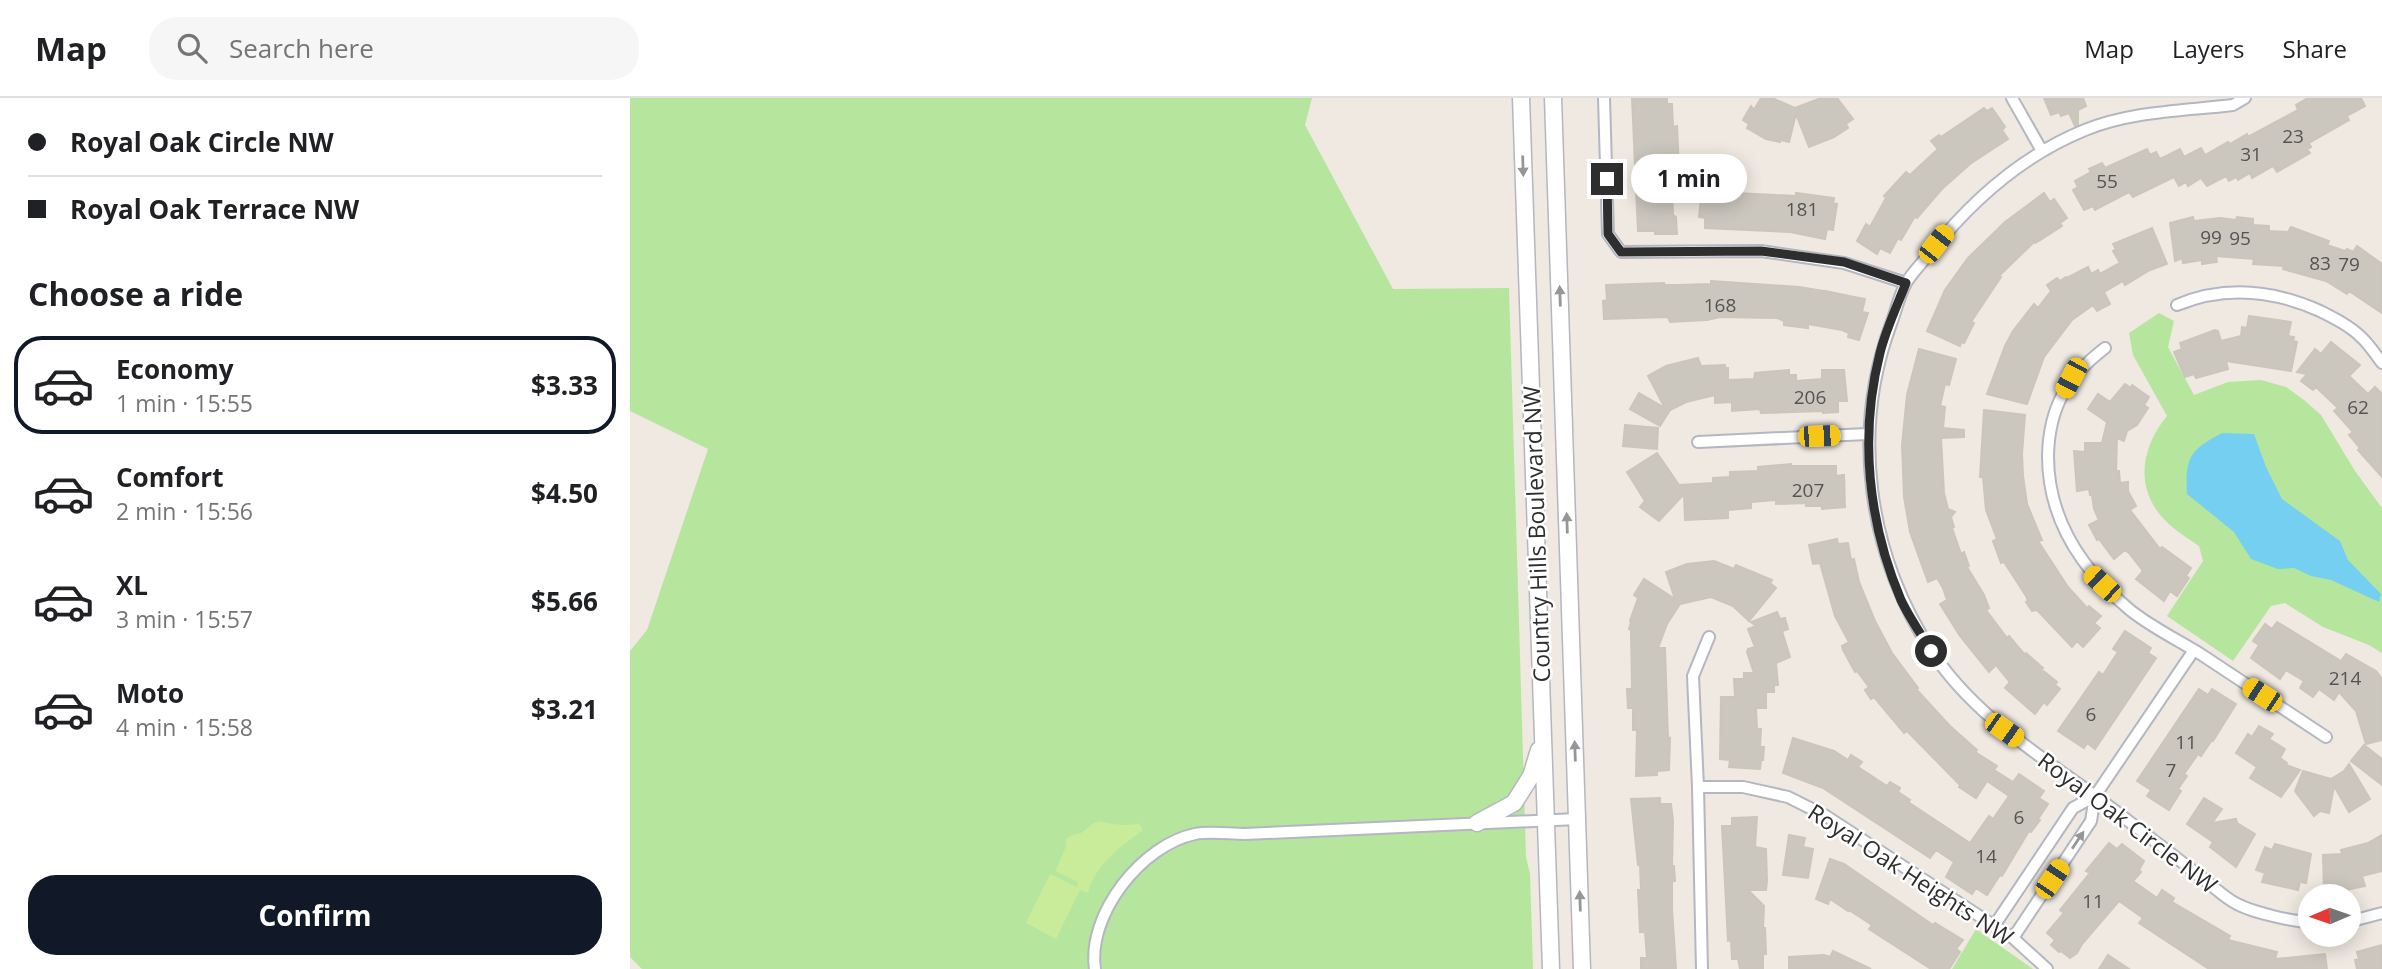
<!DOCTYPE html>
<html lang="en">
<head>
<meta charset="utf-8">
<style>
	:root { --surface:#fff; --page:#f6f6f6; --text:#202124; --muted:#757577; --line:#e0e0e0; --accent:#111827 }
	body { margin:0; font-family:"Open Sans",sans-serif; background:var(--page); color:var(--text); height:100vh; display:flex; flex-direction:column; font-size:26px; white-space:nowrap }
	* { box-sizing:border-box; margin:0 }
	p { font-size:23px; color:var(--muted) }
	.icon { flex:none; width:38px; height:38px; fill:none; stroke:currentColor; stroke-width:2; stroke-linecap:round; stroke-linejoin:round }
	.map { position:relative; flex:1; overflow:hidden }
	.sheet { display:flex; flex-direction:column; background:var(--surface); width:630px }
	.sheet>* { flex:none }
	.hud { display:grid; align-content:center; height:154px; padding:0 28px; background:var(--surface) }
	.needle { width:46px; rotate:268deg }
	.tools { position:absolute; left:1668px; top:786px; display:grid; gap:14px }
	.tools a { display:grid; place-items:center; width:63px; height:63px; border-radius:50%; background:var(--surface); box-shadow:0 4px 18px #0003; font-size:35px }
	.end { position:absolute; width:32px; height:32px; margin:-16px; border:9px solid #2e2e2e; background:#fff; box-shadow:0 0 0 4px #fff }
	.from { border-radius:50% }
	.bubble { position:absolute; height:49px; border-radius:24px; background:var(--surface); box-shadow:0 4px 18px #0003; font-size:23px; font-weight:700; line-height:49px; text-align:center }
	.car { position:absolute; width:21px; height:42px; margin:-21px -10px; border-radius:9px; box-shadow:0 0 5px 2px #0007; background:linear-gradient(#f5c518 24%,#345 0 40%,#f5c518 0 76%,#345 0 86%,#f5c518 0) }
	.hud b { display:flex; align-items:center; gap:24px; height:66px; font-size:26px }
	.hud b+b { border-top:2px solid var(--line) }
	.hud i { width:18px; height:18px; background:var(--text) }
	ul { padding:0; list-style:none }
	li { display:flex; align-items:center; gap:21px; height:98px; margin:0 14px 10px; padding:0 14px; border:4px solid transparent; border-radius:28px }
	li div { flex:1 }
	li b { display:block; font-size:26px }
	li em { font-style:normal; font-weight:700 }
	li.selected { border-color:var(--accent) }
	li>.icon { width:63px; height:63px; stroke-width:1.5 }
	h2 { padding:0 28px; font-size:32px; line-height:84px }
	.button { display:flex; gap:14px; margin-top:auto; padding:14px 28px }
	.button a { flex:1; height:80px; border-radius:28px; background:var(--accent); color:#fff; font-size:28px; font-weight:700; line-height:80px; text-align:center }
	header { display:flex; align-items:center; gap:42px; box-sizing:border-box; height:98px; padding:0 35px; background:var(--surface); border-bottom:2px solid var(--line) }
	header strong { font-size:33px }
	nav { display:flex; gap:38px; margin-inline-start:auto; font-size:24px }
	.search { width:490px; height:63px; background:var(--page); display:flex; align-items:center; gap:18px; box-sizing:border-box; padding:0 24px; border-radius:28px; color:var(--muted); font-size:26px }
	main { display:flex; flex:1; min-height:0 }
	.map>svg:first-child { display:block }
</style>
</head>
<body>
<header>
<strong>Map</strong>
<div class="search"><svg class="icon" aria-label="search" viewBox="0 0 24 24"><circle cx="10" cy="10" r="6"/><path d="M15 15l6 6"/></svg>Search here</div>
<nav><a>Map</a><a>Layers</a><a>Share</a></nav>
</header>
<main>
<section class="sheet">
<div class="hud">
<b><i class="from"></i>Royal Oak Circle NW</b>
<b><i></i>Royal Oak Terrace NW</b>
</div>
<h2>Choose a ride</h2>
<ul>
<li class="selected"><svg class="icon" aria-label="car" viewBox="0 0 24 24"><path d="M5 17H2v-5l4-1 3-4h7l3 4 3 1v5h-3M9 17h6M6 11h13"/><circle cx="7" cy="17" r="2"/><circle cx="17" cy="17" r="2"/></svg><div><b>Economy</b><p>1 min · 15:55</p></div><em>$3.33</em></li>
<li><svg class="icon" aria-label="car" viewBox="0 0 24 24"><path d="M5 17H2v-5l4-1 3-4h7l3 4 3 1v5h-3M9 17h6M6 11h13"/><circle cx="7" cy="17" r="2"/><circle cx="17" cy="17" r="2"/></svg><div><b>Comfort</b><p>2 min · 15:56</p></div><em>$4.50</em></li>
<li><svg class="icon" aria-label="car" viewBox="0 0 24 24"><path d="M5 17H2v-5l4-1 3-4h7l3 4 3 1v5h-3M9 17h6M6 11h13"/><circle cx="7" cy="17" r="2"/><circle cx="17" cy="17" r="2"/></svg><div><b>XL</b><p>3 min · 15:57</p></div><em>$5.66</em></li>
<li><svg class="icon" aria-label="car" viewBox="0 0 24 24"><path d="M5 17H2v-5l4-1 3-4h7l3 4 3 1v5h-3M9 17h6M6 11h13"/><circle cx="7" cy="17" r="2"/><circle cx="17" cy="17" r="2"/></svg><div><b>Moto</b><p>4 min · 15:58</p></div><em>$3.21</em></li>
</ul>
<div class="button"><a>Confirm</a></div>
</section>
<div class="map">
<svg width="1752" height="871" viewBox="0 0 1752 871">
	<rect width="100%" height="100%" fill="#efe9e1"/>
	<path fill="#b6e59e" d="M0 0H682L675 27 763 191 879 190 896 759 900 776 903 871H12L0 859V553L17 532 78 351 0 313Z
		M1529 215 1544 223 1538 249 1564 297 1598 284 1631 282 1656 289 1674 302 1691 317 1725 373 1752 410V555L1739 547 1693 529 1655 505 1641 508 1603 563 1537 518 1573 463 1569 448C1556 439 1541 430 1531 418 1504 386 1513 347 1537 318L1503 257 1499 235Z
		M1346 831 1403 871H1322Z"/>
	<path fill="#c9ec9a" d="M469 723C479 726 498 729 509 725L513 732C490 749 465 767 458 795L450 792 426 841 396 825 420 776 447 789 448 784 425 773 436 749V741C441 736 445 737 451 735 458 731 460 725 469 723Z"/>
	<path fill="#75cff0" d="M1592 335 1624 336 1636 369 1652 401 1710 443 1718 462 1751 496 1749 504 1701 482 1681 478 1664 470 1648 471 1621 461 1604 434 1557 396C1555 359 1560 352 1592 335Z"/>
	<path fill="#cbc7bf" stroke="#cbc5ba" stroke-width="2" d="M1002 0H1037V6H1042L1043 29 1047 28 1049 70H1045L1046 92 1042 93 1043 117 1046 119 1047 136H1025V133H1008Z
		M1131 0H1142L1165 10 1191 0H1207L1223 21 1216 26 1218 30 1204 39 1179 49 1166 16 1159 44 1151 42 1150 44 1136 41 1117 30 1119 26 1113 22 1121 8 1124 12Z
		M1414 0H1453L1456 8 1448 12V27L1445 28 1439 15 1431 18 1429 14 1421 17Z
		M1678 0H1731L1735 8 1717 18 1719 22 1679 45 1681 49 1677 51 1680 55 1647 74 1643 68 1622 80 1620 75 1608 82 1606 79 1599 83 1596 78 1577 88 1571 80 1558 88 1556 84 1549 88 1544 79 1503 99 1499 94 1465 112 1463 108 1454 112 1443 92 1448 89 1445 83 1461 74 1459 71 1472 65 1475 70 1517 51 1520 57 1526 54 1530 61 1550 51 1554 59 1571 50 1575 57 1598 44 1600 46 1617 36 1618 39 1642 26 1668 12 1666 7Z
		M1354 10 1357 13 1362 10 1375 29 1372 32 1378 41 1340 66 1312 91 1287 120 1285 118 1271 142 1268 140 1260 155 1250 150 1247 156 1227 143 1236 126 1240 129 1256 100 1254 98 1276 74 1280 77 1308 51 1301 43 1309 37 1311 39Z
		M1072 90 1105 92V95L1166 98V95L1204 100 1203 105 1207 106 1203 132 1197 131 1195 141 1160 134 1075 130V120L1069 119Z
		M1414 95 1420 104 1424 101 1437 120 1430 125 1432 128 1412 141 1405 145 1404 144 1369 178 1371 179 1341 224 1344 225 1334 245 1331 244 1330 248 1297 233 1315 192 1338 160 1375 124Z
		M1563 119 1564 123 1590 120 1606 122 1607 119 1623 121V127L1639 128V133L1658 134 1661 129 1699 143 1697 147 1715 153 1717 151 1723 154 1727 148 1752 166V215L1719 193 1717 196 1696 183 1653 171 1654 168 1623 166 1624 161 1586 158 1587 164 1572 166V162L1553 165 1552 160 1545 163 1540 125Z
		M1522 130 1537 166 1520 172 1495 187 1493 183 1474 194 1480 206 1467 213 1463 207 1442 222 1414 259 1397 306 1357 296 1375 248 1383 233 1404 206 1408 210 1421 193 1417 187 1427 180 1430 183 1436 179 1437 180 1458 169 1461 176 1468 172 1470 176 1490 165 1483 153 1486 151 1483 146Z
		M1081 183 1169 189 1194 193 1193 197 1195 193 1219 198 1235 201 1232 214 1238 215 1229 242 1218 239 1219 235 1212 232 1178 226V230L1154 227V223L1147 220 1090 219 1077 222 1040 224 1038 219 974 221 973 203 977 202 976 187 1034 185V187H1049L1081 186Z
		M1619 218 1661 224 1658 238 1664 239 1663 243 1667 244 1661 273 1596 263 1598 271 1566 280 1564 276 1555 279 1544 254 1552 251 1550 245 1585 232 1588 233 1591 243 1611 238 1612 229 1617 230Z
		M1701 244 1730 267 1719 278 1738 296 1745 289 1752 296V379L1728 352 1730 350 1719 337 1723 334 1704 313 1708 310 1686 289 1683 292 1671 283 1677 276 1667 274 1685 251 1691 256Z
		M1289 251 1326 261 1319 287 1315 286 1310 308 1315 309 1313 330 1334 332V339L1311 340 1314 395 1318 411 1325 414 1321 419 1324 429 1322 430 1331 456 1334 454 1339 468 1337 469 1354 497 1359 510 1356 512 1377 540 1379 538 1395 557 1396 555 1413 570 1411 571 1427 584 1425 587 1430 591 1417 607 1414 604 1405 616 1375 590 1380 584 1366 567 1359 574 1330 538 1310 506 1317 502 1313 490 1307 480 1298 484 1280 434 1274 399 1272 347 1277 297Z
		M1068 260 1071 268 1095 267V270H1098V282L1124 281 1125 275 1159 272V277H1166V283L1192 281V272H1214L1217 303H1208V314L1193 315V313L1131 315 1130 311 1102 313V304L1085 305V297L1056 304 1040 312 1030 328 1000 311 1009 295 1035 310 1018 278 1036 268Z
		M1495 286 1501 290 1502 287 1519 299 1514 307 1518 310 1507 327 1497 333 1494 343 1487 340 1486 373H1489L1490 385 1498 384V393L1506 408 1500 412 1530 451 1532 449 1561 470 1556 478 1559 480 1547 498 1540 493 1534 503 1506 481 1513 473 1499 455 1495 452 1484 461 1469 441 1467 442 1459 427 1469 422 1464 411 1462 397H1460L1459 391 1447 393 1444 353 1455 354V345H1472L1477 324 1458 311 1468 296 1480 304Z
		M1354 312 1395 317 1392 356 1393 378 1397 406 1412 442 1408 443 1438 489 1457 510 1459 508 1471 518 1464 525 1470 530 1453 549 1447 543 1442 549 1407 512 1402 513 1396 504 1398 503 1396 498 1374 464 1371 465 1363 443 1367 441 1356 412 1353 379H1350Z
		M995 327 1028 330 1027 351 993 348Z
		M1027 355 1049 387 1083 385V380L1100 379V374L1128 373V369L1161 366V368H1206V378L1214 377 1215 409 1192 411V408H1176V405L1146 406V402L1121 404V410L1098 412V420L1055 422 1054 396 1029 423 1010 409 1015 403 997 374Z
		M1207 441 1208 446 1218 445 1221 462 1224 461 1229 484 1245 523 1262 555 1288 590 1286 591 1320 628 1347 652 1345 654 1367 668 1364 672 1383 684 1389 676 1414 693 1409 700 1418 706 1408 721 1410 722 1401 734 1399 733 1372 778 1370 777 1357 797 1346 790 1342 796 1316 779 1324 764 1306 752 1300 760 1193 690 1153 675 1163 640 1204 653 1218 662 1221 657 1232 664 1228 669 1257 688 1260 684 1270 690 1268 694 1280 702 1278 704 1340 745 1359 718 1363 721 1379 698 1357 683 1346 700 1329 689 1330 687 1277 633 1274 635 1244 599 1241 601 1235 592 1239 589 1227 573 1225 574 1213 552 1212 548 1219 544 1205 518 1190 465 1183 466 1179 447Z
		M1084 463 1104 471 1106 467 1142 482 1140 485 1146 490 1119 523 1103 508 1081 499 1050 506 1037 526 1028 550H1035L1038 641 1040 640 1039 672 1027 673V677L1006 678 1007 632H1003V610H998L997 591H1002L1001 532 999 531 1001 524 1000 523 1008 500 1004 497 1014 481 1045 501 1036 474 1057 466Z
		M1147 514 1150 521 1155 520 1158 531 1152 533 1160 559 1146 565 1148 587H1144V594H1136V610H1126L1127 631H1131L1130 649H1134L1133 662H1131L1130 671 1099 669 1100 662 1090 661 1091 599H1105L1104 581H1114V575H1124L1117 554 1118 551 1125 549 1118 531 1126 528 1121 524Z
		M1647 524 1711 563 1716 556 1746 573 1752 581V642L1736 646 1726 613 1709 594 1704 602 1689 591 1683 599 1670 590 1674 583 1656 572 1650 581 1621 560 1629 547 1623 543 1635 526 1642 531Z
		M1495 533 1521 550 1518 555 1526 560 1465 651 1457 645 1454 650 1428 633 1469 574 1473 577 1488 554 1483 551Z
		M1569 591 1578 597 1582 591 1606 606 1583 643 1582 642 1571 658 1568 656 1554 676 1557 678 1548 691 1551 693 1539 712 1517 698 1521 692 1507 683Z
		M1629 628 1643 636 1639 641 1655 651 1650 660 1657 665 1656 667 1670 672 1651 699 1620 680 1627 669 1606 655 1618 636 1622 639Z
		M1734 647 1752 661V687L1721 663Z
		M1719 666 1740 701 1719 714 1704 688 1699 715 1690 713 1684 718 1665 693 1673 673 1701 681 1714 673Z
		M1030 700V706H1041L1043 723 1042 768H1044L1045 783H1042V811L1046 871H1011V860H1017L1015 834H1010L1008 792H1011L1010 767H1008L1001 701Z
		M1574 700 1592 711 1582 725 1606 721 1607 725 1625 736 1606 769 1580 749 1583 744 1557 726Z
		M1127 719 1125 749 1136 751 1137 783 1136 792H1118L1134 808 1133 830H1135L1136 856H1133V871H1110L1108 861H1102L1101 842 1098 843 1092 728H1102V720Z
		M1159 737 1175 740 1173 749 1183 751 1178 780 1153 777Z
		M1752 737V773L1732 778 1735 788 1711 793 1694 794 1693 757 1712 756 1711 752 1738 745Z
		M1479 745 1487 751 1492 746 1514 763 1509 772 1511 774 1503 783 1527 800 1532 792 1544 800 1542 804 1600 838 1598 842 1647 854 1645 861 1695 856 1697 871H1579L1509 825 1513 820 1489 803 1452 846 1447 855 1440 860 1431 853 1429 854 1421 847 1425 842 1417 835 1434 815 1430 812 1460 775 1456 773Z
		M1645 746 1681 756 1676 785 1670 784 1668 792 1632 784 1635 775 1626 772 1635 749 1642 752Z
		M1200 761 1214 766 1303 827 1305 825 1333 842 1326 851 1330 854 1319 871H1301L1239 831 1242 827 1219 812 1218 813 1200 801 1198 806 1186 801Z
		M1752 847V871H1727L1725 862 1729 861 1727 854Z
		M1203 853 1241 871H1159V859L1194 857 1200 859Z
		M1478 857 1499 871H1469Z"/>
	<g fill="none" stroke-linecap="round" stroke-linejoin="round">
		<defs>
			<path id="minor" d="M974 0 978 136 991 154 1131 153 1214 165 1276 185
				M1382 0 1412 53
				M1615 0 1603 7C1553 13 1502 13 1455 32 1391 58 1341 103 1299 156 1292 165 1282 175 1276 185 1269 198 1266 213 1261 226 1221 334 1238 454 1300 551 1347 624 1425 666 1492 718 1519 739 1546 759 1572 780 1583 788 1595 800 1607 806 1622 814 1663 824 1680 824
				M1547 207C1595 187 1643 192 1690 213 1704 220 1720 228 1731 239 1739 246 1745 256 1752 265
				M1475 250C1437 279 1419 309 1418 358 1418 422 1452 472 1500 512 1521 529 1548 542 1572 557 1613 584 1655 612 1696 639
				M1068 344 1237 336
				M1068 689 1063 578 1079 539
				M1718 824 1752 815
				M1364 828 1443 710 1465 698
				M1383 840 1461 723 1465 698 1564 552
				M465 871C457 816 512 747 565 736 580 733 599 736 615 736L947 721
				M1072 871 1068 689H1113L1158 699 1196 718 1383 840 1417 871"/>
			<path id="secondary" d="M891 0 921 871
				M923 0 952 871
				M847 725 884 705 901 678 909 652"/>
		</defs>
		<use href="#minor" stroke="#b4b7c1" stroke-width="14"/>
		<use href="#secondary" stroke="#b4b7c1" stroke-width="19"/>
		<use href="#minor" stroke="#fff" stroke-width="10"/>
		<use href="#secondary" stroke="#fff" stroke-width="16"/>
	</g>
	<defs><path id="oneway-solid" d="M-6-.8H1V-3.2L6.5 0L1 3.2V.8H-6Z" transform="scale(1.75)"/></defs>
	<g fill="#969696">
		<use href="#oneway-solid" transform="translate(893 68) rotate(88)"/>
		<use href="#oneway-solid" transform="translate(930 198) rotate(-92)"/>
		<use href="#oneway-solid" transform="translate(937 425) rotate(-92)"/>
		<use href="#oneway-solid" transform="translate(945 653) rotate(-92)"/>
		<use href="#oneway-solid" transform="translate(1448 742) rotate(-56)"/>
		<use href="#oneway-solid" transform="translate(950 803) rotate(-92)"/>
	</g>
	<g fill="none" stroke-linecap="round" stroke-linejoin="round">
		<path stroke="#2e2e2e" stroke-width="9" d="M977 81 978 136 991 154 1131 153 1214 164 1276 185C1267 208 1256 231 1250 255 1229 338 1238 424 1271 502 1279 519 1291 536 1301 553"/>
	</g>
	<g text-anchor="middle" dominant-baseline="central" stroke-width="5" stroke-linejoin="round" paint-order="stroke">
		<g font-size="19" fill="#555452">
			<text x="1663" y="38">23</text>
			<text x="1621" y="56">31</text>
			<text x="1477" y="83">55</text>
			<text x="1172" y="111">181</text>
			<text x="1581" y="139">99</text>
			<text x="1610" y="140">95</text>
			<text x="1690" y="165">83</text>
			<text x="1719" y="166">79</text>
			<text x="1090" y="207">168</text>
			<text x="1180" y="299">206</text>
			<text x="1728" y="309">62</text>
			<text x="1178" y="392">207</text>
			<text x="1715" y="580">214</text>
			<text x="1461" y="616">6</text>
			<text x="1556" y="644">11</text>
			<text x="1541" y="672">7</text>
			<text x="1389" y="719">6</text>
			<text x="1356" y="758">14</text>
			<text x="1463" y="803">11</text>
		</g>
		<g font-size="23" fill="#2e2e2e" stroke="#fff">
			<text transform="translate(906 436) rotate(-92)">Country Hills Boulevard NW</text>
			<text transform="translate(1498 724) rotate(37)">Royal Oak Circle NW</text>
			<text transform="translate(1281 776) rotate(33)">Royal Oak Heights NW</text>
		</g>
	</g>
</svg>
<div class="tools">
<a><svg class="needle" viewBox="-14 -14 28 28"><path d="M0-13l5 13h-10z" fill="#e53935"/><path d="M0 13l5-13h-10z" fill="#757577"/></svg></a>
</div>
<i class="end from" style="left:1301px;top:553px"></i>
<i class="end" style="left:977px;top:81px"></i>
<div class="bubble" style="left:1001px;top:56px;width:116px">1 min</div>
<i class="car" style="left:1306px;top:146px;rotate:38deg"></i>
<i class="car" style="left:1441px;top:280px;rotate:208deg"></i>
<i class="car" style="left:1189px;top:338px;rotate:88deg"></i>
<i class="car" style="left:1472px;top:486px;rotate:313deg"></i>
<i class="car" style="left:1632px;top:597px;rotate:303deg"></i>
<i class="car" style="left:1374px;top:632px;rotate:125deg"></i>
<i class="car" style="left:1422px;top:781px;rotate:34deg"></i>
</div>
</main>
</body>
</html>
